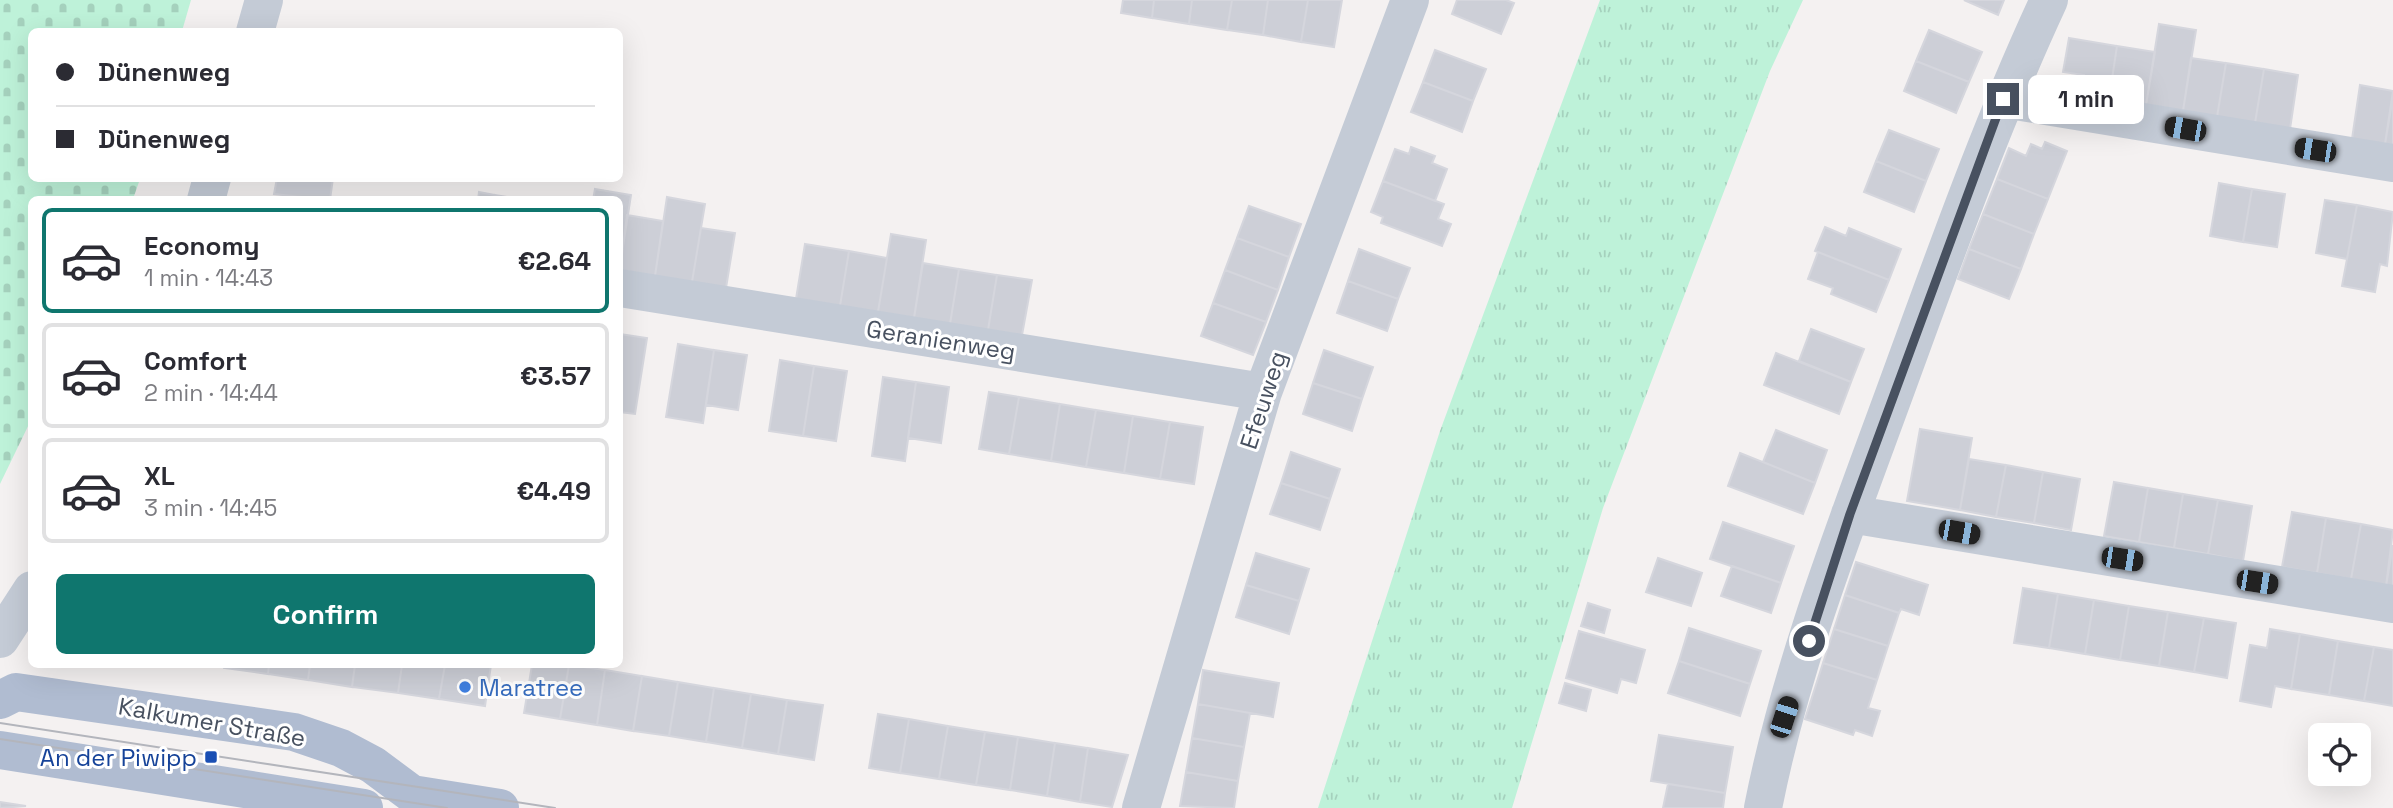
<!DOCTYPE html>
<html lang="en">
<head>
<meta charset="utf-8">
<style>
	:root { --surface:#fff; --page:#f2f2f3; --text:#2b2b33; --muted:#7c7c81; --line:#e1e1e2; --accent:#0f766e }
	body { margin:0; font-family:"Space Grotesk",sans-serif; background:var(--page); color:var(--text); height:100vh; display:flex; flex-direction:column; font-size:26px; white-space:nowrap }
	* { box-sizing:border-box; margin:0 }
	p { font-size:23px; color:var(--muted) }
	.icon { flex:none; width:38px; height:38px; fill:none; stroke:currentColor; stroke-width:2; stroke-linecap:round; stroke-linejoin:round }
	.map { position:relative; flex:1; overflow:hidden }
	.panel { position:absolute; left:28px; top:196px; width:595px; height:472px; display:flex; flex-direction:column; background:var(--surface); border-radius:10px; box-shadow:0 7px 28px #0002 }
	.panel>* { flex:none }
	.hud { position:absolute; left:28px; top:28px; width:595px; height:154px; border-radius:10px; box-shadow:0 7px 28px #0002; display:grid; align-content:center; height:154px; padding:0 28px; background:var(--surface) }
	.buttons { position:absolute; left:2308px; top:723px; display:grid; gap:14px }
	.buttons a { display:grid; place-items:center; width:63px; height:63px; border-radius:10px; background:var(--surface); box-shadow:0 7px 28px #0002; font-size:35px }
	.end { position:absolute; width:32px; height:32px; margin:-16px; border:9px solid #485160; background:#fff; box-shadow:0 0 0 4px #fff }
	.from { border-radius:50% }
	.bubble { position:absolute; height:49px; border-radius:10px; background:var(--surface); box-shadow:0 7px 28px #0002; font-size:23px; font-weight:800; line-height:49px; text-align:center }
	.car { position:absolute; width:21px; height:42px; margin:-21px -10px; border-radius:9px; box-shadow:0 0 5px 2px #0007; background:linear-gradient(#222 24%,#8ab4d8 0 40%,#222 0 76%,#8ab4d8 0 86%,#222 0) }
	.hud b { display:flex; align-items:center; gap:24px; height:66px; font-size:26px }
	.hud b+b { border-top:2px solid var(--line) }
	.hud i { width:18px; height:18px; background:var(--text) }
	ul { padding:12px 0 0; list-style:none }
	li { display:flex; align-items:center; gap:21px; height:105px; margin:0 14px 10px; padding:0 14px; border:4px solid var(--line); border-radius:10px }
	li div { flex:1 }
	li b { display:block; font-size:26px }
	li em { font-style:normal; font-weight:800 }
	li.current { border-color:var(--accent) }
	li>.icon { width:63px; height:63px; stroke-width:1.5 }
	.primary-button { display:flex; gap:14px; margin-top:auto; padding:14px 28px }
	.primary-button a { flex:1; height:80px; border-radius:10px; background:var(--accent); color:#fff; font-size:28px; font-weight:800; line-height:80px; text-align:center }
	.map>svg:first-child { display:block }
</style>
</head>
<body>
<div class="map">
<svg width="2393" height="808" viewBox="0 0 2393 808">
	<defs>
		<pattern id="grass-tufts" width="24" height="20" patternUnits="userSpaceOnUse" patternTransform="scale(1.75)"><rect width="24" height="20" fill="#bef2d9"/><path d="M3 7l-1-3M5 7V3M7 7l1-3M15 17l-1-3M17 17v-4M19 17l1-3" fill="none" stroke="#a5d1bd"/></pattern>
		<pattern id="cemetery-stones" width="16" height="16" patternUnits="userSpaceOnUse" patternTransform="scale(1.75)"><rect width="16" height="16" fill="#bef2d9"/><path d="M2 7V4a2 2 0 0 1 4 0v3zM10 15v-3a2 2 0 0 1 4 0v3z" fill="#a5d1bd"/></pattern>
	</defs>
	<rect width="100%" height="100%" fill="#f4f1f1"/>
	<path fill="url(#grass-tufts)" d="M1600 0H1803L1770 71 1603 508 1512 808H1318L1440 431Z"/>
	<path fill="url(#cemetery-stones)" d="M0 0H191L182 31 32 32V178L140 179 133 199 32 200 31 420 0 484Z"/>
	<path fill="#cdcfd7" stroke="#d5d6dd" stroke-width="2" d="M1123 0H1154L1152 18 1121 13Z
		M1154 0H1192L1189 24 1152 18Z
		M1192 0H1232L1227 30 1189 24Z
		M1232 0H1268L1263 35 1227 30Z
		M1268 0H1308L1301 42 1263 35Z
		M1308 0H1342L1334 47 1301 42Z
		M1457 0H1506L1514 3 1501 34 1452 14Z
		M1964 0H2004L1998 15Z
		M2159 24 2196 30 2183 111 2146 105Z
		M1929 30 1982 52 1969 82 1916 61Z
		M2069 38 2117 46 2109 99 2080 95 2084 75 2063 72Z
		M2117 46 2155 52 2146 105 2109 99Z
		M1435 50 1486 69 1473 101 1423 82Z
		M2191 58 2226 63 2217 117 2183 111Z
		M1916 61 1969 82 1956 113 1904 91Z
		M2226 63 2264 69 2255 123 2217 117Z
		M2264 69 2298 75 2290 129 2255 123Z
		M1423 82 1473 101 1462 132 1411 112Z
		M2360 85 2393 91 2385 144 2352 139Z
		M2393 97V145L2385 144Z
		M1889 130 1939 149 1926 181 1876 161Z
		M2045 142 2067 151 2048 199 1997 179 2009 148 2026 156 2031 144 2042 149Z
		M1411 147 1435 156 1432 163 1447 169 1435 201 1383 181 1395 149 1409 154Z
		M1876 161 1926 181 1914 212 1864 192Z
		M277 178H333L330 200 274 194Z
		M1997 179 2048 199 2034 234 1983 214Z
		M1383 181 1444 204 1438 219 1451 224 1442 246 1381 223 1383 217 1371 212Z
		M2219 183 2252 189 2243 242 2210 236Z
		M595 189 631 195 620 266V200H593Z
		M2252 189 2285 194 2277 247 2243 242Z
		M479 192 495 195 494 200H478Z
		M495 195 525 200H494Z
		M667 197 705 204 692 282 655 276Z
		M2325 200 2357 205 2347 259 2316 253Z
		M2357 205 2393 212 2387 266 2380 264 2375 292 2342 286Z
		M1249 206 1301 224 1289 257 1237 238Z
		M1983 214 2034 234 2021 269 1969 249Z
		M627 215 663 221 655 276 620 270Z
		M1825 227 1846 236 1849 228 1901 249 1889 280 1815 251Z
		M701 228 735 233 726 288 692 282Z
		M891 234 926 240 914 318 878 312Z
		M1237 238 1289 257 1278 290 1225 270Z
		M805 244 849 251 840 306 796 299Z
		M1359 249 1410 268 1398 299 1348 281Z
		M1969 249 2021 269 2009 299 1958 279Z
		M849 251 887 258 878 312 840 306Z
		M1818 252 1889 280 1876 312 1831 294 1833 288 1808 279Z
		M923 263 959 269 950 324 914 318Z
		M959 269 997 275 988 330 950 324Z
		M1225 270 1278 290 1266 322 1213 303Z
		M997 275 1032 280 1022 335 988 330Z
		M1348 281 1398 299 1387 331 1337 313Z
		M1213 303 1266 322 1253 355 1201 336Z
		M1811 329 1864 349 1851 382 1799 361Z
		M620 334 647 338 635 414 620 412Z
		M678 344 714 350 703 423 666 417Z
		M714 350 747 355 738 410 706 405Z
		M1324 350 1373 367 1362 399 1313 383Z
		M1776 353 1851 382 1839 414 1764 385Z
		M780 360 814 366 803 436 769 431Z
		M814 366 847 371 836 441 803 436Z
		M883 377 916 382 905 461 872 456Z
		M916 382 949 387 941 443 908 438Z
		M1313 383 1362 399 1352 431 1303 414Z
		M989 392 1019 397 1009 454 979 449Z
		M1019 397 1060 404 1051 461 1009 454Z
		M1060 404 1096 410 1086 467 1051 461Z
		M1096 410 1133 416 1124 473 1086 467Z
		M1133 416 1170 422 1160 479 1124 473Z
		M1170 422 1203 427 1194 484 1160 479Z
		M1920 429 1972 438 1960 510 1907 501Z
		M1776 430 1827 450 1815 483 1763 462Z
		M1291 452 1340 469 1330 499 1281 483Z
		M1740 453 1815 483 1803 514 1728 486Z
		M1969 459 2006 465 1996 517 1960 510Z
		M2006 465 2043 472 2034 523 1996 517Z
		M2043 472 2080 479 2071 530 2034 523Z
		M2114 482 2148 488 2139 542 2104 536Z
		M1281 483 1330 499 1320 530 1270 514Z
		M2148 488 2183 494 2174 548 2139 542Z
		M2183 494 2218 500 2208 554 2174 548Z
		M2218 500 2252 506 2243 561 2208 554Z
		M2292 512 2326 518 2317 573 2282 567Z
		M2326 518 2361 524 2351 579 2317 573Z
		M1723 522 1794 546 1781 583 1710 559Z
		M2361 524 2393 530 2386 586 2351 579Z
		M2393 545V587L2386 586Z
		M1256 553 1309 569 1299 601 1246 585Z
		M1658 558 1702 573 1691 606 1646 592Z
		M1856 562 1928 585 1919 615 1901 609 1899 613 1845 595Z
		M1732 566 1781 583 1771 613 1721 596Z
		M1246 585 1299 601 1289 634 1236 617Z
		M2023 588 2058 594 2049 648 2014 643Z
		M2058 594 2094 600 2085 654 2049 648Z
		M1845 595 1899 613 1888 646 1834 629Z
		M2094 600 2129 606 2120 660 2085 654Z
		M1588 603 1610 610 1604 633 1581 626Z
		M2129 606 2168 612 2159 666 2120 660Z
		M2168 612 2204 618 2194 672 2159 666Z
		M2204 618 2236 623 2227 678 2194 672Z
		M1689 628 1761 651 1750 684 1679 661Z
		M1834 629 1888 646 1877 680 1823 663Z
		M2270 629 2300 634 2291 689 2275 686 2271 707 2240 701 2250 645 2267 648Z
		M1579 631 1645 650 1636 683 1621 679 1617 693 1566 678Z
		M2300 634 2338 641 2329 695 2291 689Z
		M2338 641 2374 647 2364 701 2329 695Z
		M2374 647 2393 650V706L2364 701Z
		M1679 661 1750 684 1740 716 1668 693Z
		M1823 663 1877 680 1868 708 1880 711 1872 736 1855 730 1853 735 1805 719Z
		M224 665H269L268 674 224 668Z
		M269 665H310L308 680 268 674Z
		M310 665H355L352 687 308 680Z
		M355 665H402L398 693 352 687Z
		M402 665H445L439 699 398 693Z
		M445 665H491L485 706 439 699Z
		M532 665H569L560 719 524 713Z
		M569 665 605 670 597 725 560 719Z
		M605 670 642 676 633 731 597 725Z
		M1203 670 1279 683 1273 717 1198 704Z
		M642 676 678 682 669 736 633 731Z
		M678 682 714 688 706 742 669 736Z
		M1565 683 1591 690 1586 711 1559 703Z
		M714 688 751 694 742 748 706 742Z
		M751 694 787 700 778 754 742 748Z
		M787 700 823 705 814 760 778 754Z
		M1198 704 1250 713 1244 747 1192 738Z
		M878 714 909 719 900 773 869 768Z
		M909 719 948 726 939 779 900 773Z
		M948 726 985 732 976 785 939 779Z
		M985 732 1018 737 1010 790 976 785Z
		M1659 735 1733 747 1725 793 1651 781Z
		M1018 737 1055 743 1047 796 1010 790Z
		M1192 738 1244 747 1238 781 1186 772Z
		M1055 743 1088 748 1080 802 1047 796Z
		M1088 748 1128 755 1112 807 1080 802Z
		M1186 772 1238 781 1234 808 1180 806Z
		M1668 784 1725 793 1723 808H1663Z
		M0 802 26 806 0 808Z"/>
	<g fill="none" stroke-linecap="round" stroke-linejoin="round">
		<path stroke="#c4cbd6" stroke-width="38" d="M255 32 264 0
			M2003 99 2393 163
			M206 200 212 178
			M620 288 1263 392
			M1850 514 2393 604
			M0 639 32 590
			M1141 808 1263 392 1410 0
			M1763 808C1791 665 1846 526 1896 389 1944 258 1990 127 2049 0"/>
		<path stroke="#b0bcd1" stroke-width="38" d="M0 700 16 692 294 732 341 748 373 765 412 794 500 808
			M0 750 364 808"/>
		<path stroke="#b3b5bc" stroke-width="2" d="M0 723 555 808
			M0 739 447 808"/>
	</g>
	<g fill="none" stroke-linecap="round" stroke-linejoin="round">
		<path stroke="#485160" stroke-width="9" d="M1809 641 1850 514 2003 99"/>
	</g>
	<circle fill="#3f7fe0" stroke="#fff" stroke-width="2.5" cx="465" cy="687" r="7"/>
	<rect fill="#1a4fb4" stroke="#fff" stroke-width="2.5" x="204" y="750" width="14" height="14" rx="3.5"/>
	<g text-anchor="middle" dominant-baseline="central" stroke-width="6" stroke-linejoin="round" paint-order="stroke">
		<g font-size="24" fill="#485160" stroke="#fff">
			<text transform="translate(941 340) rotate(9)">Geranienweg</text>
			<text transform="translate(1263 400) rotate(-72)">Efeuweg</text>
			<text transform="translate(212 722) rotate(10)">Kalkumer Straße</text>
		</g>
		<g font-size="24" fill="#366cbe" stroke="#fff" text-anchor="start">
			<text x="479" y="687">Maratree</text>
		</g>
		<g font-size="24" fill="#164399" stroke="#fff" text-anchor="end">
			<text x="197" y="757">An der Piwipp</text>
		</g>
	</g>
</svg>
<div class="buttons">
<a><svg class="icon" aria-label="locate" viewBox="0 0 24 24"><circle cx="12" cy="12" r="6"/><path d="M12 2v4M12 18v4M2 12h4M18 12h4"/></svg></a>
</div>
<i class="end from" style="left:1809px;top:641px"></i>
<i class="end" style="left:2003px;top:99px"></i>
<div class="bubble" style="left:2028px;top:75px;width:116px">1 min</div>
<i class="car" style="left:2185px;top:129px;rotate:280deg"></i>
<i class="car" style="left:2315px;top:150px;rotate:279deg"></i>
<i class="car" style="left:1959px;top:532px;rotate:100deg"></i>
<i class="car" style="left:2122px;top:559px;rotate:99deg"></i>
<i class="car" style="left:2257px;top:582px;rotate:99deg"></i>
<i class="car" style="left:1784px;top:717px;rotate:18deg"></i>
<div class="hud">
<b><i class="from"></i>Dünenweg</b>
<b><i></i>Dünenweg</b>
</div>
<section class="panel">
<ul>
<li class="current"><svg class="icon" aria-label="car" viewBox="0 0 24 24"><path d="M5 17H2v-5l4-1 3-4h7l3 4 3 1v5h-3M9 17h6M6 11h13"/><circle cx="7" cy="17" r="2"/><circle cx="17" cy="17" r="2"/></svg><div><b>Economy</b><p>1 min · 14:43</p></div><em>€2.64</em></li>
<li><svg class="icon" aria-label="car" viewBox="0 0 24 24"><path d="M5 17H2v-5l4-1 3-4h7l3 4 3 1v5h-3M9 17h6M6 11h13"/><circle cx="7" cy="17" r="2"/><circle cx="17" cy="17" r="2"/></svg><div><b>Comfort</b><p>2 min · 14:44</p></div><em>€3.57</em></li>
<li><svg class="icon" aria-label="car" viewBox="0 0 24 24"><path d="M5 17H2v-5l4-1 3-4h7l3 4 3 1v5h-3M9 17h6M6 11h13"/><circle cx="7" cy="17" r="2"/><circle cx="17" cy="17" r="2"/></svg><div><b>XL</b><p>3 min · 14:45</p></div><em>€4.49</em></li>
</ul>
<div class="primary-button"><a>Confirm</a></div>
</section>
</div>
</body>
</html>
